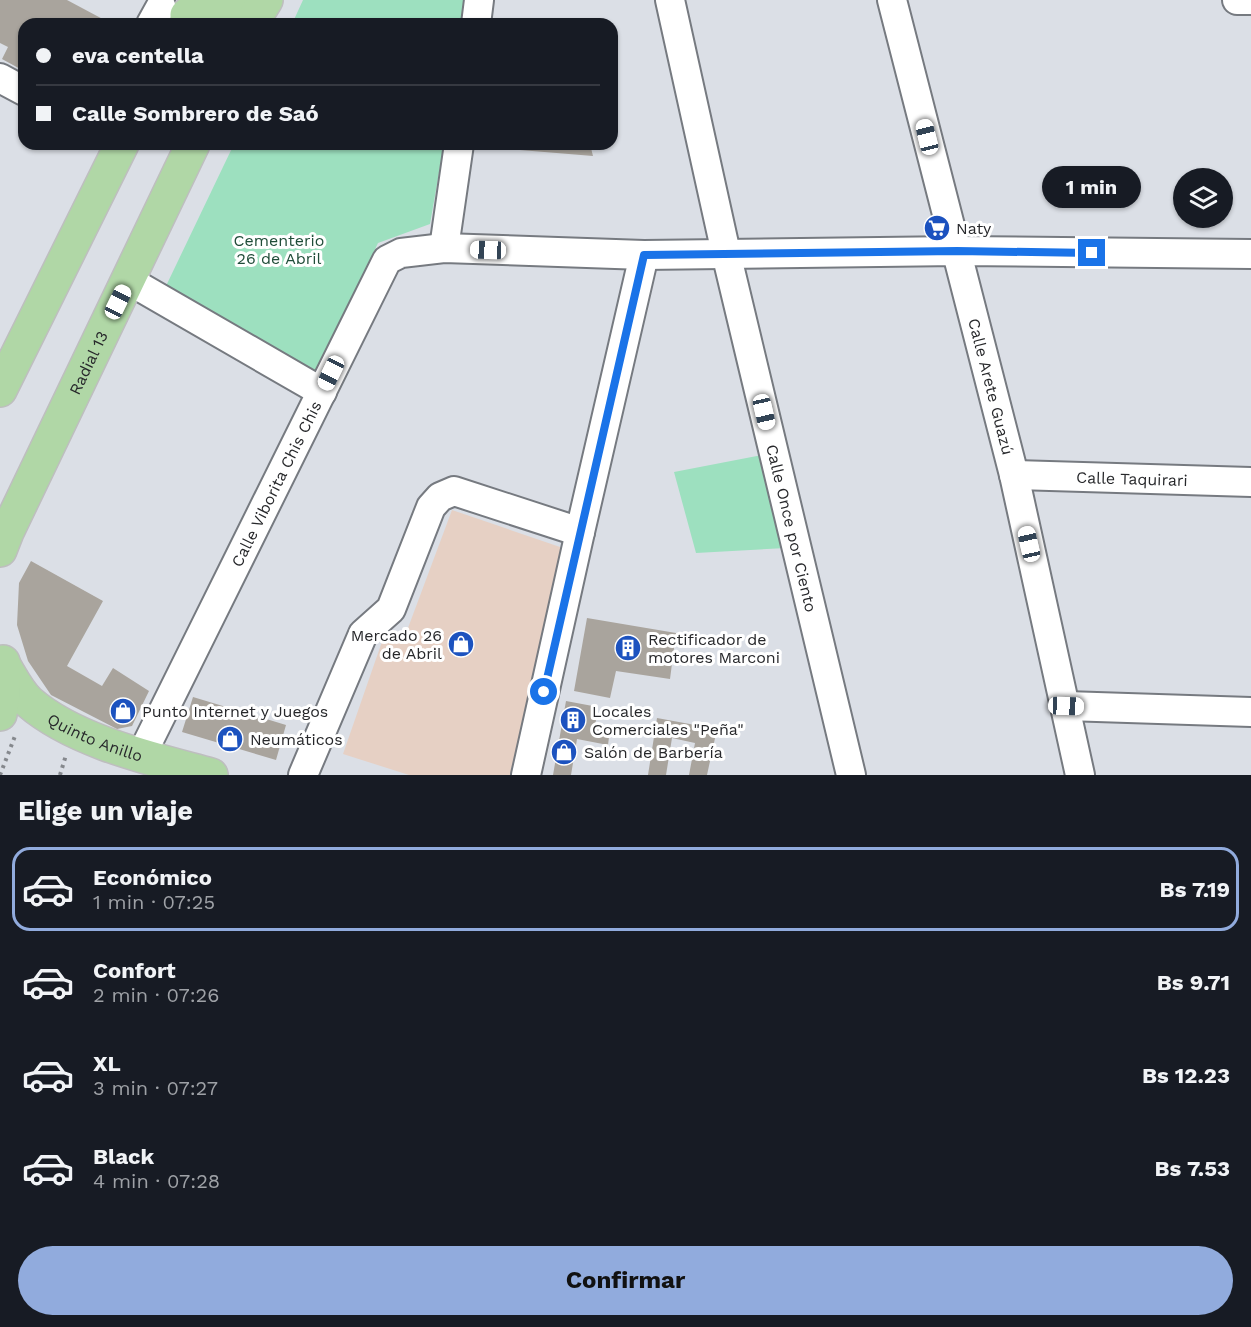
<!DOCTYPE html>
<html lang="es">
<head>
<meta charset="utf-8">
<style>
	:root { --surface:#171b24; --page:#20242c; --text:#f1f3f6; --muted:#9ea1a6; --line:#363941; --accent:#91abdd }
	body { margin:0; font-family:"Work Sans",sans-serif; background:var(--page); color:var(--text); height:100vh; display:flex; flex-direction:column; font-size:22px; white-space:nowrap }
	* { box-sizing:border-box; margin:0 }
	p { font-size:20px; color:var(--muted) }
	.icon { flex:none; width:33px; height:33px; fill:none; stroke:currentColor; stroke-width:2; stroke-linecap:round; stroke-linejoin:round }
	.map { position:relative; height:775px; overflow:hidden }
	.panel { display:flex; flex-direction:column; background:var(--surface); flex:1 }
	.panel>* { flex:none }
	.hud { position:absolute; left:18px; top:18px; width:600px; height:132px; border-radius:18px; box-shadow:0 2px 4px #0004; display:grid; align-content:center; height:132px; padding:0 18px; background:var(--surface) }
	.fabs { position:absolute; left:1173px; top:168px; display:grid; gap:12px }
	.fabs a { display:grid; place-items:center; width:60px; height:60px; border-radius:50%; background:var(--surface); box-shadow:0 2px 4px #0004; font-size:30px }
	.end { position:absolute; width:27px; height:27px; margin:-14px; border:8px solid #1a73e8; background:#fff; box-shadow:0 0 0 3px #fff }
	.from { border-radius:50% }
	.bubble { position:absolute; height:42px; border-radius:21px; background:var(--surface); box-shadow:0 2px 4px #0004; font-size:20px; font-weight:700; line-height:42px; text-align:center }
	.car { position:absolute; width:18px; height:36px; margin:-18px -9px; border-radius:8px; box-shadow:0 0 4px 2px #0007; background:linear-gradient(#fff 24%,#345 0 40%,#fff 0 76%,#345 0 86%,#fff 0) }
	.hud b { display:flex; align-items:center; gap:21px; height:57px; font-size:22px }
	.hud b+b { border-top:2px solid var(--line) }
	.hud i { width:15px; height:15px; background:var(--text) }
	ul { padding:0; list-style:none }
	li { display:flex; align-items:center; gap:18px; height:84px; margin:0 12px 9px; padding:0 6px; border:3px solid transparent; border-radius:18px }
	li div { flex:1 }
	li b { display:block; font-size:22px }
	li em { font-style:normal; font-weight:700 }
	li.active { border-color:var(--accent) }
	li>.icon { width:54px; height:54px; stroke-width:1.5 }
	h2 { padding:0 18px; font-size:27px; line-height:72px }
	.action { display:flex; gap:12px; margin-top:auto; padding:12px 18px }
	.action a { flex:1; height:69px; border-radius:36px; background:var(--accent); color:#111; font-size:24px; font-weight:700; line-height:69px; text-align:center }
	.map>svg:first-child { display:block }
</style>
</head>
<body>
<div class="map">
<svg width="1251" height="775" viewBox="0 0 1251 775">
	<rect width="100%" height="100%" fill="#dbdfe6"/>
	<path fill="#e6d0c4" d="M452 510 563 548 510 775H409L343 754 385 633 405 636Z"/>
	<path fill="#9de0bf" d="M303 0H467L465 24H292Z
		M234 144H444L430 224 378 243 316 374 166 286Z
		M762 455 786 548 696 553 674 472Z"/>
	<path fill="#a9a49d" d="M0 0H67L112 24H24V71L2 59 8 47 0 43Z
		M483 144H590L593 156 482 147Z
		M31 561 103 601 67 666 102 686 113 668 149 691 132 726 117 729 51 695 28 661 17 625 19 583Z
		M587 618 676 633 670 679 616 671 610 698 574 691Z
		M193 697 286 725 276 760 182 732Z
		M566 701 598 707 595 726 610 729 608 745 577 739 571 775H553Z
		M657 718 717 729 707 775H689L695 743 672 738 666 775H648Z"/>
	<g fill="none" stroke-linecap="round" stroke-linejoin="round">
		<defs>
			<g id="minor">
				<path id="s1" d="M670 0 726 253 851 775"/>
				<path id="s2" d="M892 0 1014 475 1080 775"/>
				<path d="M1237 0H1251"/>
				<path d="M151 24 161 6"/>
				<path d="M476 24 479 0"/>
				<path d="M0 78 24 91"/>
				<path d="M444 248 459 144"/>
				<path d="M128 280 322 392"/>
				<path id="s3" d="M1014 475 1251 482"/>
				<path d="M1066 706 1251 712"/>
				<path id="s4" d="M141 756 387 260 401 253 444 248 644 255 957 251 1251 254"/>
				<path d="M303 775 363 634 391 609 431 507 440 497 454 491 580 532"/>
				<path d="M526 775 580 532 644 255"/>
			</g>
			<g id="major">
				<path d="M187 15C210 0 232 0 245 24"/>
				<path d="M251 24 266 0"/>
				<path d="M0 390 122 144"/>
				<path id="s5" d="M0 550 7 532 193 144"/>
				<path id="s6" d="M3 664C11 677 18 692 29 702 75 742 153 759 211 775"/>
				<path d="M0 714 3 697V662"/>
			</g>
		</defs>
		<use href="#minor" stroke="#767a80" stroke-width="32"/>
		<use href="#major" stroke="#bebebf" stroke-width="36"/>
		<path stroke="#85888d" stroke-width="4" stroke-dasharray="3 4.5" stroke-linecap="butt" d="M0 775 15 736
			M60 775 66 755"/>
		<use href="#minor" stroke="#fff" stroke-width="28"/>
		<use href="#major" stroke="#b0d7a6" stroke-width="33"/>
	</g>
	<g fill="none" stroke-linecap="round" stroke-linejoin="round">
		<path stroke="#1a73e8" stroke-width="8" d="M544 692 644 255 957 251 1092 253"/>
	</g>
	<defs>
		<symbol id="supermarket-disc" viewBox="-11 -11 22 22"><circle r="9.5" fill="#1c52bf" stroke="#fff"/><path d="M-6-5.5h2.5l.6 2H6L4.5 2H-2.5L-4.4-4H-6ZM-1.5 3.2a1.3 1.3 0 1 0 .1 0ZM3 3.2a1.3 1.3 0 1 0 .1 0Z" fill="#fff"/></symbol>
		<symbol id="shop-disc" viewBox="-11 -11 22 22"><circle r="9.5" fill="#1c52bf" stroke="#fff"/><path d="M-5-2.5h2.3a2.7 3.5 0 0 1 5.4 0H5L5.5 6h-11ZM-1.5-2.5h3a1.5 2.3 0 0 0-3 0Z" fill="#fff"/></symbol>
		<symbol id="building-disc" viewBox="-11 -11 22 22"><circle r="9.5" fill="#1c52bf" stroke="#fff"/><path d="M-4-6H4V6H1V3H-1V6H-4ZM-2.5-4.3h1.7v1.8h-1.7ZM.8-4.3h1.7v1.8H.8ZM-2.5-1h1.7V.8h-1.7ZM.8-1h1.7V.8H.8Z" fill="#fff"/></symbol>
	</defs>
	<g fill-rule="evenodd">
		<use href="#supermarket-disc" x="922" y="213" width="30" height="30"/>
		<use href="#shop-disc" x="446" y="629" width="30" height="30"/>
		<use href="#building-disc" x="613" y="633" width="30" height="30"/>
		<use href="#shop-disc" x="108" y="696" width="30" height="30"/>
		<use href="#building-disc" x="558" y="705" width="30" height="30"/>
		<use href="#shop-disc" x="215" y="724" width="30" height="30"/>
		<use href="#shop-disc" x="549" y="737" width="30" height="30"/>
	</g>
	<g text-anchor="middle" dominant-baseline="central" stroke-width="6" stroke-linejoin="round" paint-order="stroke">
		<g font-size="16" fill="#27282b" stroke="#fff" text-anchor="start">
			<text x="956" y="228">Naty</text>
			<text x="442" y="635" text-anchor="end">Mercado 26<tspan x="442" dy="18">de Abril</tspan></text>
			<text x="648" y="639">Rectificador de<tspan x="648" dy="18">motores Marconi</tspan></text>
			<text x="142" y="711">Punto Internet y Juegos</text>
			<text x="592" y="711">Locales<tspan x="592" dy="18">Comerciales "Peña"</tspan></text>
			<text x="250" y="739">Neumáticos</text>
			<text x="584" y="752">Salón de Barbería</text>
		</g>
		<g font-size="16" fill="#204d39" stroke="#fff">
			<text x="279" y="240">Cementerio<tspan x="279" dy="18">26 de Abril</tspan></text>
		</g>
		<g font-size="16" fill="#27282b" stroke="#fff">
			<text stroke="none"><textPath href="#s5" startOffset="207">Radial 13</textPath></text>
			<text stroke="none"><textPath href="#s2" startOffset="399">Calle Arete Guazú</textPath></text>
			<text stroke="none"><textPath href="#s3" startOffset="118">Calle Taquirari</textPath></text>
			<text stroke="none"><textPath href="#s4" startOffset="304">Calle Viborita Chis Chis</textPath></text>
			<text stroke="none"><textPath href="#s1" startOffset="542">Calle Once por Ciento</textPath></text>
			<text stroke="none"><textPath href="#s6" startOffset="122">Quinto Anillo</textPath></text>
		</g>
	</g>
</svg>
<div class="fabs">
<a><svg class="icon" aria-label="layers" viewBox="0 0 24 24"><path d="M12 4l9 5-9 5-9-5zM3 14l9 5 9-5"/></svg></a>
</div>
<i class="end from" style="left:544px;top:692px"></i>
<i class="end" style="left:1092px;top:253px"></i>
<div class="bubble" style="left:1042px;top:166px;width:99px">1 min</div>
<i class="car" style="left:927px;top:137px;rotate:346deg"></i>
<i class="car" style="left:488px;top:250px;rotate:272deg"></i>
<i class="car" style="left:118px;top:302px;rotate:26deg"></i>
<i class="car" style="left:331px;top:373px;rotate:206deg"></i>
<i class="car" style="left:764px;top:412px;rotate:167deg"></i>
<i class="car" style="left:1029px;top:544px;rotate:347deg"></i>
<i class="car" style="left:1066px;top:706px;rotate:92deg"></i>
<div class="hud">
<b><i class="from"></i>eva centella</b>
<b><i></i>Calle Sombrero de Saó</b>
</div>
</div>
<section class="panel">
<h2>Elige un viaje</h2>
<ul>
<li class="active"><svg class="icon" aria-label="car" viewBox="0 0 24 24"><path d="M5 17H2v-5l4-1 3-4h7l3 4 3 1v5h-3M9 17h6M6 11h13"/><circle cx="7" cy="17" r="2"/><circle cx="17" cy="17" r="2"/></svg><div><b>Económico</b><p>1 min · 07:25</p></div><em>Bs 7.19</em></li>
<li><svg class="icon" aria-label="car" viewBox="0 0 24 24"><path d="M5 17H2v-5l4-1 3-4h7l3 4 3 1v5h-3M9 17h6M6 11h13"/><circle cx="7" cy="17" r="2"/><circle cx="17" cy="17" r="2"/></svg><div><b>Confort</b><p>2 min · 07:26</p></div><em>Bs 9.71</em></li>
<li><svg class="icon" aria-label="car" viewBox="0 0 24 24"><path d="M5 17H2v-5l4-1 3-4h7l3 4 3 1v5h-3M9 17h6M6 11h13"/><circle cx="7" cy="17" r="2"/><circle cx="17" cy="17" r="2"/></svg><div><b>XL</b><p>3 min · 07:27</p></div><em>Bs 12.23</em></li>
<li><svg class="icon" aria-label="car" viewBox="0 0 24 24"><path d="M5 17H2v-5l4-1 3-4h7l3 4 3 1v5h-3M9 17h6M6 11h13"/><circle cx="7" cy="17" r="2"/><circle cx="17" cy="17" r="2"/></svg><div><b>Black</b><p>4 min · 07:28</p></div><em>Bs 7.53</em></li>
</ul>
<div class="action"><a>Confirmar</a></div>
</section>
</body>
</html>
